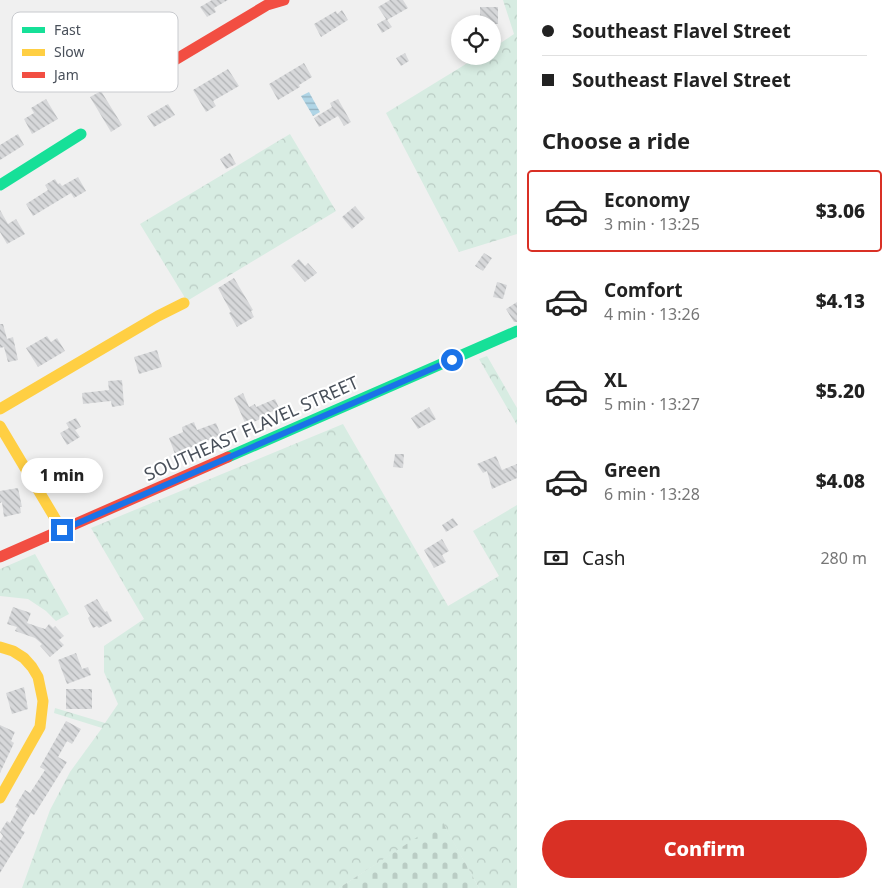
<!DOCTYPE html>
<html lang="en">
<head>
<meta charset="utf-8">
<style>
	:root { --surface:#fff; --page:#f6f6f6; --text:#222; --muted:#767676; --line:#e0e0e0; --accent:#d93025 }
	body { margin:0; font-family:"Noto Sans",sans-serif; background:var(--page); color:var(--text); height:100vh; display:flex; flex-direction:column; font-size:19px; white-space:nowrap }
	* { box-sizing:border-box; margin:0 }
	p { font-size:16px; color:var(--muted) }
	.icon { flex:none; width:28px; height:28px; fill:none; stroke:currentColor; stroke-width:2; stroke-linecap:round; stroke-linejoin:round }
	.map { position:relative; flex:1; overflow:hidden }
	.drawer { display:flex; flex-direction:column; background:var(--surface); width:375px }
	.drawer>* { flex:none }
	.hud { display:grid; align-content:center; height:110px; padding:0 25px; background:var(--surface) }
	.tools { position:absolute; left:451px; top:15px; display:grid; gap:10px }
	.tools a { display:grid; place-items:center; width:50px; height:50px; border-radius:50%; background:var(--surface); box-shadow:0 2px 8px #0003; font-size:25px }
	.end { position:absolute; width:22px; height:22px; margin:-11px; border:6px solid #1a73e8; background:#fff; box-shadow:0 0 0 2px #fff }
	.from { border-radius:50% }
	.bubble { position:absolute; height:35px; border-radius:18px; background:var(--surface); box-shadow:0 2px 8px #0003; font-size:16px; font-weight:800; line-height:35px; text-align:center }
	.hud b { display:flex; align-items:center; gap:18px; height:48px; font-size:19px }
	.hud b+b { border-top:1px solid var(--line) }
	.hud i { width:12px; height:12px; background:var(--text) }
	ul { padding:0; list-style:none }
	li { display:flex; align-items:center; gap:15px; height:82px; margin:0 10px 8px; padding:0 15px; border:2px solid transparent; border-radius:5px }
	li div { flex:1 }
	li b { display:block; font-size:19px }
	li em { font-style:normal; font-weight:800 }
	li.selected { border-color:var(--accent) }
	li>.icon { width:45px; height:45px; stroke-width:1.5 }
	h2 { padding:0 25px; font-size:22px; line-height:60px }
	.pay { display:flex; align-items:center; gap:12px; height:55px; padding:0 25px; font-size:19px }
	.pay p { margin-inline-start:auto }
	.button { display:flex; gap:10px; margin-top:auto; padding:10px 25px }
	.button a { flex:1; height:58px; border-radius:30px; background:var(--accent); color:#fff; font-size:20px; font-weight:800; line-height:58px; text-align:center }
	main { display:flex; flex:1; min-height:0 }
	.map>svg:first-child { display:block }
</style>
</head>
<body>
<main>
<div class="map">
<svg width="517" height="888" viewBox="0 0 517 888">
	<defs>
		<pattern id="forest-crowns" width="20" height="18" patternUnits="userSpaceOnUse" patternTransform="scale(1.25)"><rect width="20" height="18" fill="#d7ece2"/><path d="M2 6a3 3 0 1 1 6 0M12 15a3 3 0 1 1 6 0" fill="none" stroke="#baccc4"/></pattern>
		<pattern id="cemetery-stones" width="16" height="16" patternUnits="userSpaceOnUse" patternTransform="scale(1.25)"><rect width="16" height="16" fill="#d7ece2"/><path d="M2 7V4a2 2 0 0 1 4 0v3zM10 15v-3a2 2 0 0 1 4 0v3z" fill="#baccc4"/></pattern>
		<pattern id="water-rules" width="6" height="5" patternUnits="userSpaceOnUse" patternTransform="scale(1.25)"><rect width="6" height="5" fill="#b0d5e6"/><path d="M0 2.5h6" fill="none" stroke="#91afbd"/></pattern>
		<pattern id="building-back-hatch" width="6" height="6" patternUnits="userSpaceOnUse" patternTransform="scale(1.25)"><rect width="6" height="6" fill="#d7d8da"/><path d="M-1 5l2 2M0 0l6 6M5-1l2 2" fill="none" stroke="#b0b2b4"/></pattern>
	</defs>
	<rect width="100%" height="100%" fill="#f0f0f0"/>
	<path fill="url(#forest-crowns)" d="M503 0H517V234L459 252 386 113 479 56H492L493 48 514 34Z
		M290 134 336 211 187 301 140 224Z
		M487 356 517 408V425L479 359Z
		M343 424 448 606 499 576 473 531 517 505V888H479L442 822 339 888H22L50 810 70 772 102 728 54 713 55 708 105 723 118 704 104 672V646L144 619 91 528Z
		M35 554 69 614 56 621 46 611 28 599 0 596V569Z"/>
	<path fill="url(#cemetery-stones)" d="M442 821 479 888H339Z"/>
	<path fill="url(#water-rules)" d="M309 92 320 112 313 116 301 96Z"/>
	<path fill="url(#building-back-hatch)" d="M212 0H228L214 8 216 12 207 17 200 7Z
		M390 0H403L408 8 387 20 392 27 382 33 377 24 386 19 378 7Z
		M480 7H498V24H480Z
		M342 10 348 20 321 37 314 24 336 11 337 14Z
		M405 53 409 61 401 66 396 58Z
		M304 63 312 77 299 85 300 87 278 100 269 84Z
		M228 69 239 86 213 101 216 106 206 112 193 90Z
		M101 91 122 125 111 132 90 97Z
		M46 99 58 119 32 134 24 119 34 113 31 108Z
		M338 99 351 122 344 126 338 116 319 127 314 118 332 107 330 103Z
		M168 104 175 115 154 127 147 116Z
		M18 134 24 145 0 160V145Z
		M230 153 236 164 226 169 220 159Z
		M78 177 86 191 74 198 71 193 33 216 26 204 48 190 45 185 55 179 58 184 60 183 62 186Z
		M355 206 365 218 352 229 342 217Z
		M0 210 8 224 16 219 25 234 7 244 0 232Z
		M484 253 492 258 483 271 475 266Z
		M299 259 305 266 308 263 317 273 305 282 291 266Z
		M234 278 253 310 251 311 254 317 237 327 229 313 231 312 218 288Z
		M497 282 507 285 503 299 493 297Z
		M517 302V322H514L506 309Z
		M0 324H3L7 339 13 337 18 360 8 362 4 347 0 348Z
		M47 336 51 342 57 338 65 351 38 367 26 348Z
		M157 350 162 367 139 374 134 357Z
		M122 380 124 405 112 407 111 401 83 404 82 393 109 390 108 381Z
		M243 393 249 407 255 404 256 407 275 399 279 408 267 414 268 416 246 425 234 398Z
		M429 407 436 419 418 429 411 418Z
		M76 418 81 427 75 430 80 437 67 445 60 433 69 428 66 423Z
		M194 422 197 430 216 423 221 435 175 454 169 438 183 432 182 427Z
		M395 454H404L403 468 393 467Z
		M496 456 502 470 517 464V478L492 489 487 471 483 473 477 464Z
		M18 488 22 507H20L21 513 4 517 2 502 0 503V491Z
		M453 518 458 525 446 532 442 525Z
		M442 539 449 551 442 555 446 562 434 568 424 550Z
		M97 599 105 612 107 611 112 621 99 628 97 626 93 628 88 618 90 616 84 606Z
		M13 607 31 613 27 623 45 629 49 624 53 628 55 626 64 636 59 640 64 645 50 657 40 646 42 644 35 638 15 631 17 627 7 624Z
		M76 653 82 669 88 667 91 675 67 684 58 660Z
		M24 687 28 709 12 714 6 693Z
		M66 689H92V709H66Z
		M66 721 81 729 72 744 67 741 58 757 67 762 34 815 31 813 21 830 25 832 0 873V841L3 836 0 832 7 821 10 823 18 808 15 807 25 790 30 793 45 770 40 767Z
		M0 725 15 732 11 741 14 743 0 773Z"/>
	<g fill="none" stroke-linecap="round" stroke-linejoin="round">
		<path stroke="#16e098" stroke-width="11" d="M0 185 81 134
			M228 457 517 331"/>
		<path stroke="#ffcf43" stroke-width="11" d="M0 409 158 316 184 303
			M0 426 62 530
			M0 647 13 651 24 658 32 667 38 677 43 701 40 727 0 798"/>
		<path stroke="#f24e42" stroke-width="11" d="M153 73 267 5 284 0
			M0 557 228 457"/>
	</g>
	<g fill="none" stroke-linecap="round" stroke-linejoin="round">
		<path stroke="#1a73e8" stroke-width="6" d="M62 530 452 360"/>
	</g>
	<g text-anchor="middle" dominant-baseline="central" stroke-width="4.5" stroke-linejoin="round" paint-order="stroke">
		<g font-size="18" fill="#49505a" stroke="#fff">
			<text transform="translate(251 428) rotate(-24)">SOUTHEAST FLAVEL STREET</text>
		</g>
	</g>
	<rect x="12" y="12" width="166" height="80" rx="8" fill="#fff" stroke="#c8cace" stroke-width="1"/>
	<rect x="22" y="27" width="23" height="6" fill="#16e098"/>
	<rect x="22" y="49" width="23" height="7" fill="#ffcf43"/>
	<rect x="22" y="72" width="23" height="6" fill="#f24e42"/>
	<g font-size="14" fill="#49505a">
		<text x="54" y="35">Fast</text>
		<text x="54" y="57">Slow</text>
		<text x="54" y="80">Jam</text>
	</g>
</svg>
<div class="tools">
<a><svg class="icon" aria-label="locate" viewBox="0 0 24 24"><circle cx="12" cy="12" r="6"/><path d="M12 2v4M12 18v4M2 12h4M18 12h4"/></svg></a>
</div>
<i class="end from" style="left:452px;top:360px"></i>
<i class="end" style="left:62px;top:530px"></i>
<div class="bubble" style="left:21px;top:458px;width:82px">1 min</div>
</div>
<section class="drawer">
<div class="hud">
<b><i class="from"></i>Southeast Flavel Street</b>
<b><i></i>Southeast Flavel Street</b>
</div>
<h2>Choose a ride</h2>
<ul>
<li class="selected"><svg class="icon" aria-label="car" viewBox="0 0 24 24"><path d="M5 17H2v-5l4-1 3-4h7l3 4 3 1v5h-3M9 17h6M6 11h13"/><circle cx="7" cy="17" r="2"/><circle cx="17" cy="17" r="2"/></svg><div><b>Economy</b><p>3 min · 13:25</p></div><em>$3.06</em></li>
<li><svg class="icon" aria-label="car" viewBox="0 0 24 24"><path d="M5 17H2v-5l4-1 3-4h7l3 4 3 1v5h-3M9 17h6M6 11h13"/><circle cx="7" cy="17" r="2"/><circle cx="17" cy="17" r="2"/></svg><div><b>Comfort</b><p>4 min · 13:26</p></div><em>$4.13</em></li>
<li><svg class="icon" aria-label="car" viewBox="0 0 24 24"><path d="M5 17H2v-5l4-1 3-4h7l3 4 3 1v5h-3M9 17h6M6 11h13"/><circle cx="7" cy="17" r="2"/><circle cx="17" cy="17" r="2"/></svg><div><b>XL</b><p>5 min · 13:27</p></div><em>$5.20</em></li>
<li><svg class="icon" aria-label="car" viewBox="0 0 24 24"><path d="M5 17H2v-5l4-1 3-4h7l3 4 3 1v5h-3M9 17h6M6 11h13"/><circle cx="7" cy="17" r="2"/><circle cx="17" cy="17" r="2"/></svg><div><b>Green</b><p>6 min · 13:28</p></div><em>$4.08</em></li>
</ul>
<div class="pay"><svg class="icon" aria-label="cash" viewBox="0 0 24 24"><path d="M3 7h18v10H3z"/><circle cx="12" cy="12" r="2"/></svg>Cash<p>280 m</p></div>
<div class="button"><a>Confirm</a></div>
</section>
</main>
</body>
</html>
